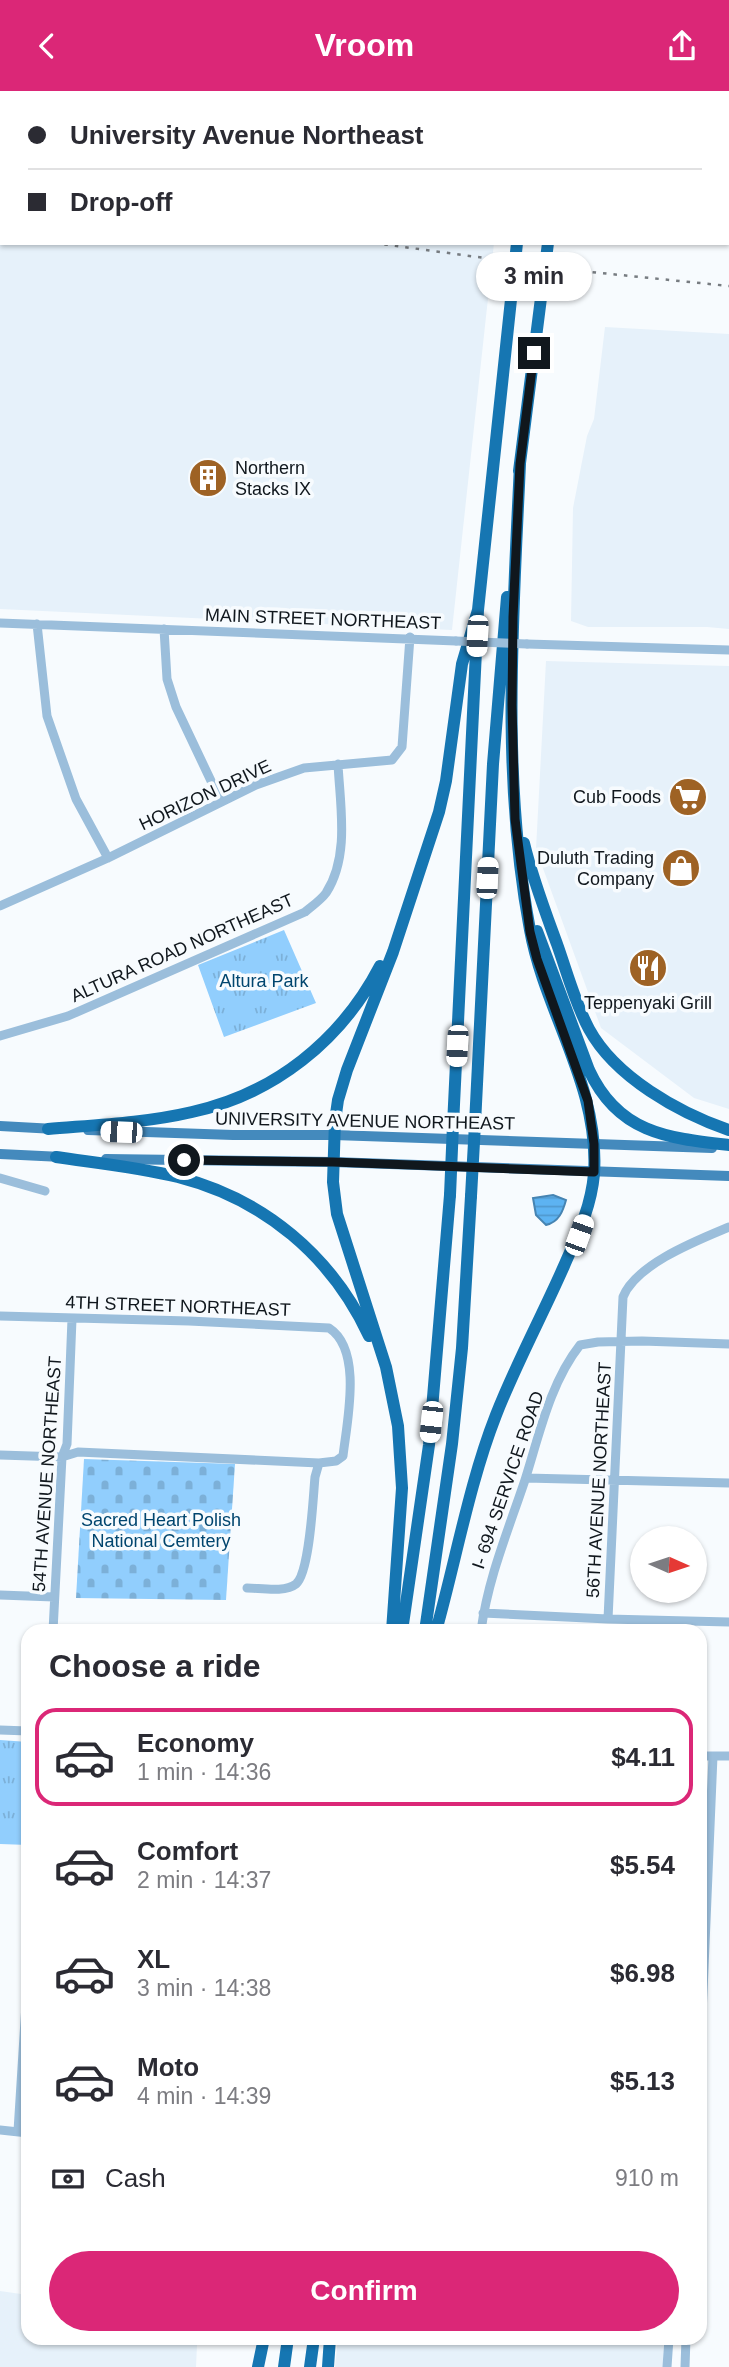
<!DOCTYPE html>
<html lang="en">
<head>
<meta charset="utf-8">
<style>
	:root { --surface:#fff; --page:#f7f7f7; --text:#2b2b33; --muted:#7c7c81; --line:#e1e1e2; --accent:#db2777 }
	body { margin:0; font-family:Arial,sans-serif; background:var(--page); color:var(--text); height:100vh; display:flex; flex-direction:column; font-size:26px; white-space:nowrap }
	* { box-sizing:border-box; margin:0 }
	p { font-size:23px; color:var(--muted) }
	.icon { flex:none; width:38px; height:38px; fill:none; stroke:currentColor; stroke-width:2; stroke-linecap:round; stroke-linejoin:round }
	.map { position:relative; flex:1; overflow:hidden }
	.side { position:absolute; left:21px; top:1533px; width:686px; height:721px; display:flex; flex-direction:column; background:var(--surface); border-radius:21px; box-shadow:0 2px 5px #0004 }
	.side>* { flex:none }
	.hud { position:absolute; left:0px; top:0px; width:730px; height:154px; box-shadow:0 2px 5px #0004; display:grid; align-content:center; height:154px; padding:0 28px; background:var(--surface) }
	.needle { width:46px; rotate:93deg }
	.tools { position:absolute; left:630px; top:1435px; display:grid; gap:14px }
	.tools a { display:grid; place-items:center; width:77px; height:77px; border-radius:50%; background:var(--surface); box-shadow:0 2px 5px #0004; font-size:35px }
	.end { position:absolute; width:32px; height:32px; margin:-16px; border:9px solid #10171d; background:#fff; box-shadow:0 0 0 4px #fff }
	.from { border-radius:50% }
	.bubble { position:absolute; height:49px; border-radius:24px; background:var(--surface); box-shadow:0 2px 5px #0004; font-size:23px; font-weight:700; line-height:49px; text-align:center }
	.car { position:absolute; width:21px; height:42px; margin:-21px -10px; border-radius:9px; box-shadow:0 0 5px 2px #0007; background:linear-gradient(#fff 24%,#345 0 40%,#fff 0 76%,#345 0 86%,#fff 0) }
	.hud b { display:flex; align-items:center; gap:24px; height:66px; font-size:26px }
	.hud b+b { border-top:2px solid var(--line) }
	.hud i { width:18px; height:18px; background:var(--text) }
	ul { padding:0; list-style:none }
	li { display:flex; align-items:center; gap:21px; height:98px; margin:0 14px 10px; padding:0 14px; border:4px solid transparent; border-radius:21px }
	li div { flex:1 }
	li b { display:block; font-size:26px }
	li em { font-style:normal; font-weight:700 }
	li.current { border-color:var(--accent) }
	li>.icon { width:63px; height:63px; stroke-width:1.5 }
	h2 { padding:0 28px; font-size:32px; line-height:84px }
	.pay { display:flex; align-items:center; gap:18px; height:77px; padding:0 28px; font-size:26px }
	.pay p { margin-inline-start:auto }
	.action { display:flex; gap:14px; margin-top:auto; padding:14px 28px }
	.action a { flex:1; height:80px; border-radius:42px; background:var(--accent); color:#fff; font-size:28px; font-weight:700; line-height:80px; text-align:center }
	header { display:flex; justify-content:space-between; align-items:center; height:91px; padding:0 28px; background:var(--accent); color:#fff; font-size:32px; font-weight:700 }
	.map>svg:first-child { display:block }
</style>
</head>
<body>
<header><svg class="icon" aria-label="back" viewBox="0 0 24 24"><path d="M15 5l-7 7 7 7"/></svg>Vroom<svg class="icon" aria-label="share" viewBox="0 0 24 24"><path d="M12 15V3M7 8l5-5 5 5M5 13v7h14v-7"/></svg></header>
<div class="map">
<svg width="729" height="2276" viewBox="0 0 729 2276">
	<defs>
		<pattern id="grass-tufts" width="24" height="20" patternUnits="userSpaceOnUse" patternTransform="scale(1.75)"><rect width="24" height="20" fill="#91cefd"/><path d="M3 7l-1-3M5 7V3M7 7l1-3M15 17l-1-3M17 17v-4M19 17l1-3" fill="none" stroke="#7cb0d8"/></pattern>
		<pattern id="cemetery-stones" width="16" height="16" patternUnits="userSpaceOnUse" patternTransform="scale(1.75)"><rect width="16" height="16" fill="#91cefd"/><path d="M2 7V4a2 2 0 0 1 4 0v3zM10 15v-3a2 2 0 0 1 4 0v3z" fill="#7cb0d8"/></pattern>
		<pattern id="water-rules" width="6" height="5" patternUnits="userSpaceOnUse" patternTransform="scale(1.75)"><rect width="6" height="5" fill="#5db3f2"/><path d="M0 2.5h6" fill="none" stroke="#5099cf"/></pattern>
	</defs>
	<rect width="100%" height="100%" fill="#f7fbfe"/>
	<path fill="#e6f1fa" d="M0 0H511V2H2V152H494L452 539 0 518Z
		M605 236 729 243V538L707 536H588L571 530 573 417 587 345 594 328Z
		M546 570 729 575V1018L694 1007 601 937 536 758Z
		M0 2200 28 2204V2247H186L197 2254 196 2276H0Z
		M338 2247H664L663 2276H335Z"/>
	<path fill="url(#grass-tufts)" d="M284 839 316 912 224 946 198 874Z
		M0 1649 28 1651V1754L0 1753Z"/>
	<path fill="url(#cemetery-stones)" d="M84 1368 235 1373 226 1509 76 1507Z"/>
	<path fill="url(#water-rules)" stroke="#4684b2" stroke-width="2" d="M553 1104 566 1109C563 1120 559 1131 546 1134L536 1124 533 1107Z"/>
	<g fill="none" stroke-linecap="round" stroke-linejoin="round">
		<path stroke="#9bbedb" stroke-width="9" d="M0 532 456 550
			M37 533 47 625 76 708 108 767
			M164 538 167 588 176 616 221 711
			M527 553 729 559
			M0 815 108 767 256 694 304 677 392 669 402 656 410 546
			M0 945 68 925 305 821C312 815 321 809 326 802 350 765 340 714 338 673
			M0 1087 45 1100
			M0 1225 189 1230 329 1237C363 1259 347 1330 343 1365L336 1370 319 1372 78 1361 62 1366 0 1364
			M526 1387 729 1392
			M247 1497C260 1497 285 1502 296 1493 310 1481 313 1406 315 1386L319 1372
			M0 1504 54 1506
			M483 1522 608 1528 729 1531
			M608 1528 623 1206C636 1173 698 1149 729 1136
			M53 1540 62 1366 67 1353 72 1228
			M481 1540C488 1487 508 1440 525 1389 539 1345 550 1292 580 1254L598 1251 642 1250 729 1253
			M0 1639 28 1640
			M700 1665H729
			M700 1971 713 1665
			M0 2039 28 2042
			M18 2040 28 1882
			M667 2276 669 2247
			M685 2276 686 2247"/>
		<path stroke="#448abd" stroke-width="10" d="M0 1035 55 1038
			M88 1039 233 1044H334L712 1057
			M0 1063 62 1066
			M106 1068 333 1071 729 1085"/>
		<path stroke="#1676b2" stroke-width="12" d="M533 2 534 0
			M566 2V0
			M585 2V0
			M519 380 548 152
			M524 752C532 786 545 820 557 853 567 881 575 912 589 938 615 986 679 1022 729 1039
			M537 840 589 979C618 1042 667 1047 729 1054
			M475 1033 493 673 507 506
			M453 1034 478 519 517 152
			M48 1038C95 1034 145 1032 192 1021 274 1003 341 950 380 875
			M56 1066C97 1072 138 1076 178 1086 264 1108 332 1165 369 1245
			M392 1540 402 1397 398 1335 386 1276 337 1123 333 1091 335 1030 338 1009 347 979 393 861 439 721 446 690 462 573 478 519
			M402 1540 429 1354 450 1104
			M425 1540 452 1353 462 1257 471 1105
			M436 1540C456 1469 469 1393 496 1324 516 1273 542 1225 564 1175 577 1145 591 1117 594 1083 600 995 545 922 530 839 501 685 513 528 520 373
			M258 2276 264 2247
			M284 2276 288 2247
			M310 2276 314 2247
			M328 2276 330 2247"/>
		<path stroke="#777c81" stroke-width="2.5" stroke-dasharray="3.5 7" stroke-linecap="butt" d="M0 97H2
			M374 152 581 180 729 195"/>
		<path stroke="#9bbedb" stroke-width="9" d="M456 550 527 553"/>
		<path stroke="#1676b2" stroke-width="12" d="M450 1104 453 1034
			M471 1105 475 1033"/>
	</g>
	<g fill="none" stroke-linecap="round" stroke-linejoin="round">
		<path stroke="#10171d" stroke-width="9" d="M184 1069 333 1071 594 1081V1053L588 1010 537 868 530 841 515 728 512 614 513 526 520 373 534 262"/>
	</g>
	<defs>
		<symbol id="building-disc" viewBox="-11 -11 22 22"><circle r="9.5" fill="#9e6224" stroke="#f7fbfe"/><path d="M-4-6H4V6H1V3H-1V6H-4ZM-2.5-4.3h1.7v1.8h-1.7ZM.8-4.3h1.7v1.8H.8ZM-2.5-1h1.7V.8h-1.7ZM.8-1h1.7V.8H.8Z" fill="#fff"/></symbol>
		<symbol id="supermarket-disc" viewBox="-11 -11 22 22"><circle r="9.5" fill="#9e6224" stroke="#f7fbfe"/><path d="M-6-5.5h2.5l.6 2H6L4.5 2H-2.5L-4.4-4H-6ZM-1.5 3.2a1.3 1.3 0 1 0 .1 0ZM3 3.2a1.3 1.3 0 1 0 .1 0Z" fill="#fff"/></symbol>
		<symbol id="shop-disc" viewBox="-11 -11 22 22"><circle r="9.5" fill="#9e6224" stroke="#f7fbfe"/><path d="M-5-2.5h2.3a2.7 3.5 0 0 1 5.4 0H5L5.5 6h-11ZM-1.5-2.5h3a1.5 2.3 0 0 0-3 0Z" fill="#fff"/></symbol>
		<symbol id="restaurant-disc" viewBox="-11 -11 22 22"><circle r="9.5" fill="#9e6224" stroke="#f7fbfe"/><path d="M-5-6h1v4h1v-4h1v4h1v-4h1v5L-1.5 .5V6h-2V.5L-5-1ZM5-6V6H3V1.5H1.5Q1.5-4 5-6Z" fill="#fff"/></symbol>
	</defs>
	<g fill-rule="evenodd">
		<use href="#building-disc" x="186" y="365" width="44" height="44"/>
		<use href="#supermarket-disc" x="666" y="684" width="44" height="44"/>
		<use href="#shop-disc" x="659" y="755" width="44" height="44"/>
		<use href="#restaurant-disc" x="626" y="855" width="44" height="44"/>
	</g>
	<g text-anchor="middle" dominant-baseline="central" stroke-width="7" stroke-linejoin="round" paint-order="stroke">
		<g font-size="18" fill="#10171d" stroke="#f7fbfe" text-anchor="end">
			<text x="235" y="377" text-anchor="start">Northern<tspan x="235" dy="21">Stacks IX</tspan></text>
			<text x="661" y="706">Cub Foods</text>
			<text x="654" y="767">Duluth Trading<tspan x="654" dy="21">Company</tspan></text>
			<text x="648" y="912" text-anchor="middle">Teppenyaki Grill</text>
		</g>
		<g font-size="18" fill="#10171d" stroke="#f7fbfe">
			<text transform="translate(323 528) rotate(2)">MAIN STREET NORTHEAST</text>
			<text transform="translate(205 704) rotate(-25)">HORIZON DRIVE</text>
			<text transform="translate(182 857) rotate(-24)">ALTURA ROAD NORTHEAST</text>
			<text transform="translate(365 1030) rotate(1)">UNIVERSITY AVENUE NORTHEAST</text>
			<text transform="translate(178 1215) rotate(2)">4TH STREET NORTHEAST</text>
			<text transform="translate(47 1383) rotate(-86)">54TH AVENUE NORTHEAST</text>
			<text transform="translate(508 1389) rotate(-71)">I- 694 SERVICE ROAD</text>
			<text transform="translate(599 1389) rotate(-87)">56TH AVENUE NORTHEAST</text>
		</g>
		<g font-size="18" fill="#00456e" stroke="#f7fbfe">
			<text x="264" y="890">Altura Park</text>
			<text x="161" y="1429">Sacred Heart Polish<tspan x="161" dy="21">National Cemtery</tspan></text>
		</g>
	</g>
</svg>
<div class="tools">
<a><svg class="needle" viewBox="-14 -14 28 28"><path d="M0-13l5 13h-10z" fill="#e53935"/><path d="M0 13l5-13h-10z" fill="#7c7c81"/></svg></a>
</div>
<i class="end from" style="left:184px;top:1069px"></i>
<i class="end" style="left:534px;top:262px"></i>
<div class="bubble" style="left:476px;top:161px;width:116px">3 min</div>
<i class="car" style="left:477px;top:545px;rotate:183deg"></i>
<i class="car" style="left:487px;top:787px;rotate:3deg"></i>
<i class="car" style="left:457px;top:955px;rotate:183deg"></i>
<i class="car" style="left:121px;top:1041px;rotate:272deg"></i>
<i class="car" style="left:579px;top:1144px;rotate:20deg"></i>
<i class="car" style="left:431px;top:1331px;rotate:186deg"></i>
<div class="hud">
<b><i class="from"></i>University Avenue Northeast</b>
<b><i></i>Drop-off</b>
</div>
<section class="side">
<h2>Choose a ride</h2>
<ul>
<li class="current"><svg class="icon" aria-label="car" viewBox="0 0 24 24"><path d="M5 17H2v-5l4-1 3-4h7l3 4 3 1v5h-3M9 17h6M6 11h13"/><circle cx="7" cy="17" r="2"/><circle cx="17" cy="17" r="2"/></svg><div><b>Economy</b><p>1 min · 14:36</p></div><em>$4.11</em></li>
<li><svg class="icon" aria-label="car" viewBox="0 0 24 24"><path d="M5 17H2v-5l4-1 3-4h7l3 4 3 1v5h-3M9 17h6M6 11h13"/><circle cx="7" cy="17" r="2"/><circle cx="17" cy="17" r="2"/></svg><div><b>Comfort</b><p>2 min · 14:37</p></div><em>$5.54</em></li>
<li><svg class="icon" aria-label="car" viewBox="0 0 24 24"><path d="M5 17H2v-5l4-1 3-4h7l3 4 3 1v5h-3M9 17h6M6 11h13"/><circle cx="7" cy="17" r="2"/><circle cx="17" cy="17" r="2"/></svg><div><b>XL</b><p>3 min · 14:38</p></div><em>$6.98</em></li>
<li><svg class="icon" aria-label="car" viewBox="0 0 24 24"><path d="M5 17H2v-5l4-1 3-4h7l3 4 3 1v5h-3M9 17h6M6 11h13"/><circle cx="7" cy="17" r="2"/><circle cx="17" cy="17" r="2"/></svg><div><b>Moto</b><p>4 min · 14:39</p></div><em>$5.13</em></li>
</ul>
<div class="pay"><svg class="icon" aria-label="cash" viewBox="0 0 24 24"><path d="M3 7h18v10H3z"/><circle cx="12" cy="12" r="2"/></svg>Cash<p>910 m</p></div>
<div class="action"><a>Confirm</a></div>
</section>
</div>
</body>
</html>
